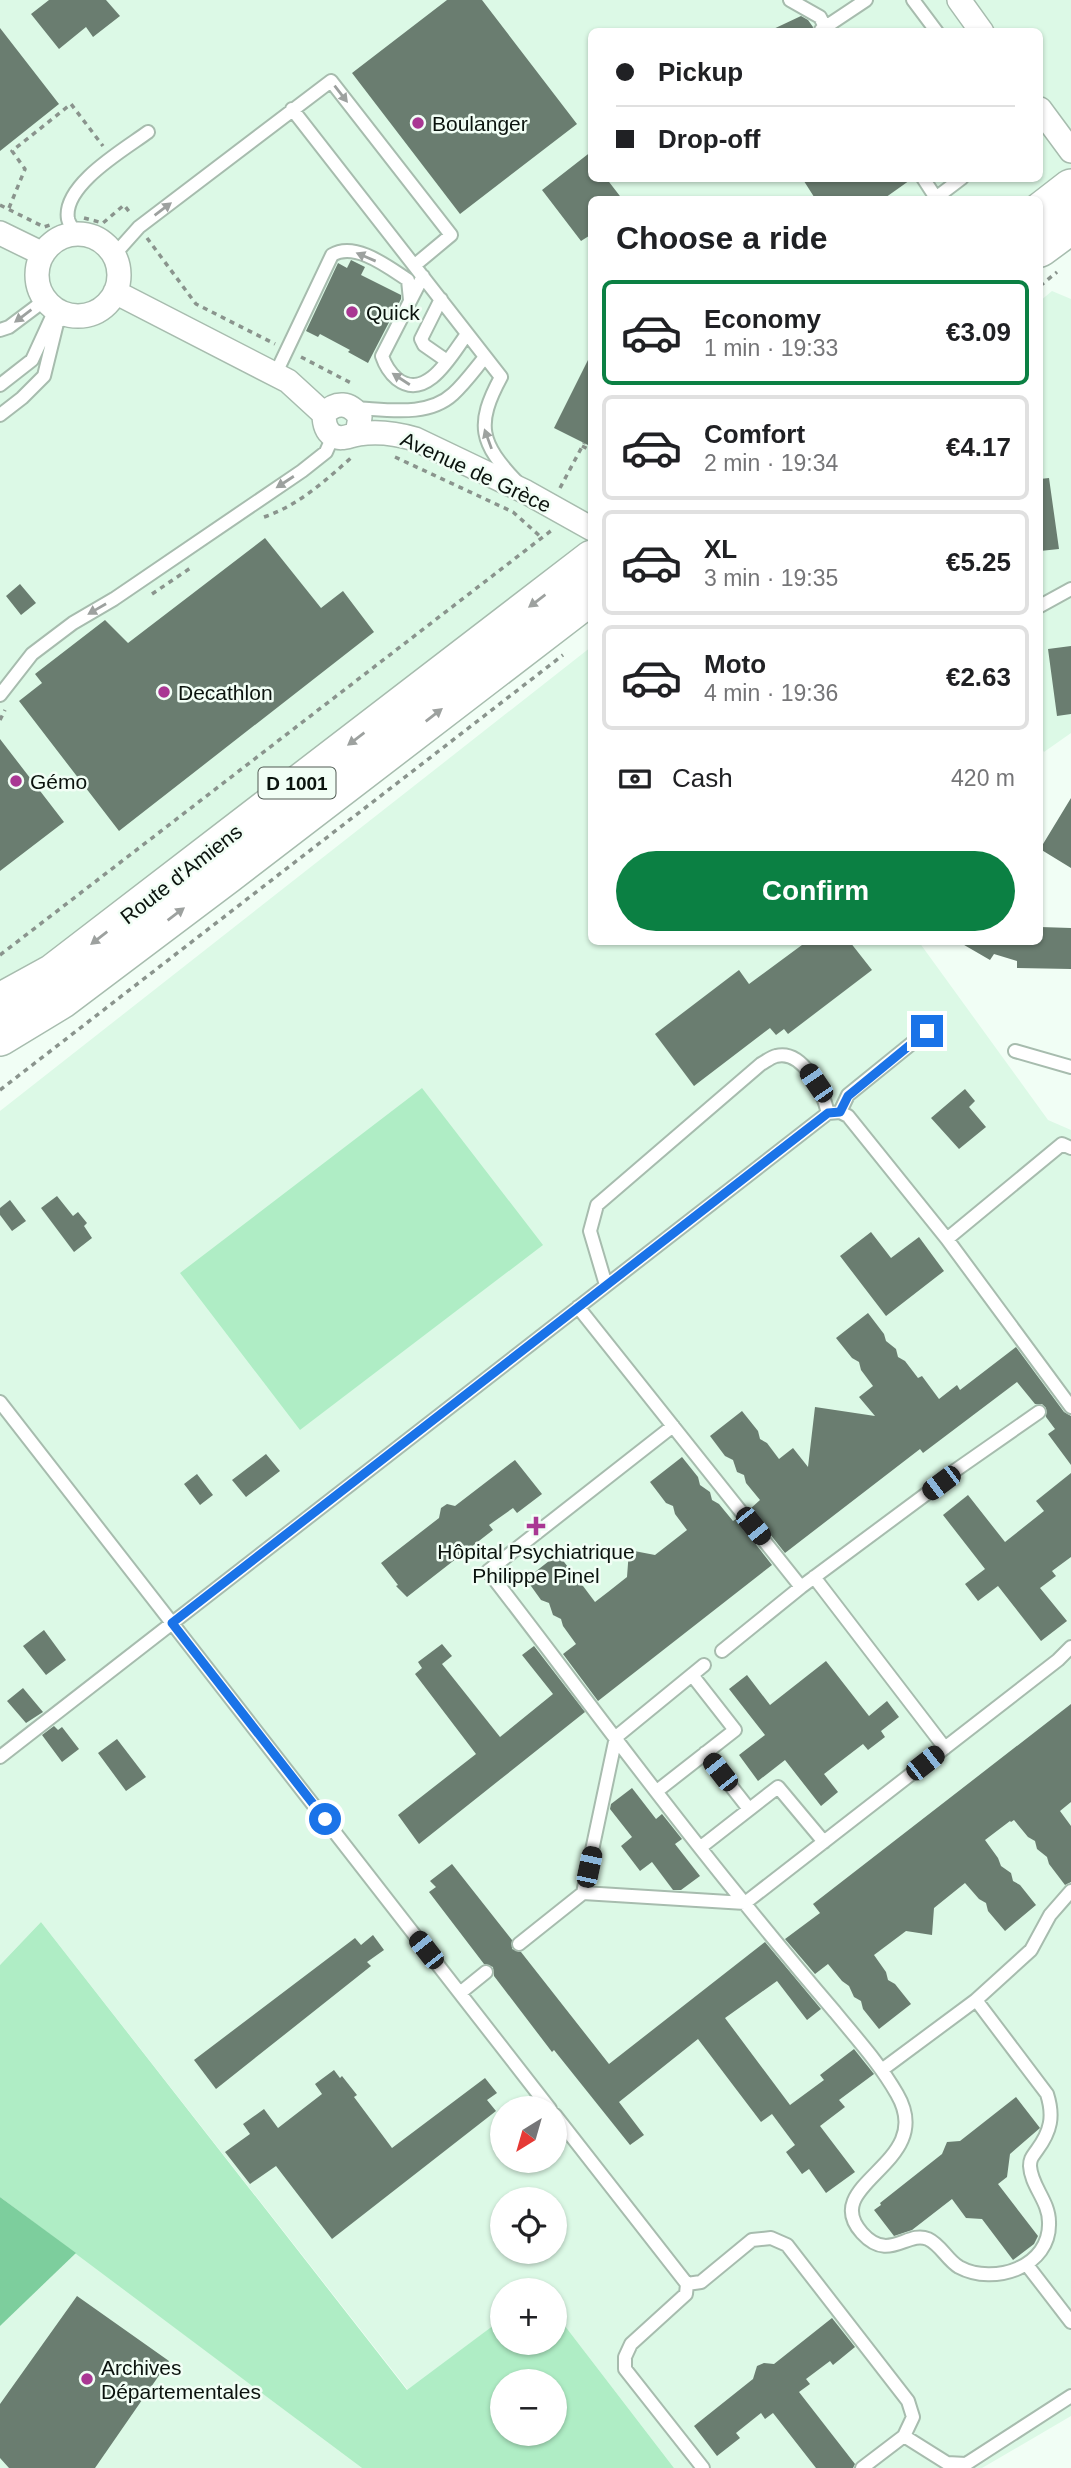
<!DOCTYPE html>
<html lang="en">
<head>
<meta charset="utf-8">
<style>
	:root { --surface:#fff; --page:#f2f2f2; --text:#202124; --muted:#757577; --line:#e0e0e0; --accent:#0b8043 }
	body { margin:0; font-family:Helvetica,sans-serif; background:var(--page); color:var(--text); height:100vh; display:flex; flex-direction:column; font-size:26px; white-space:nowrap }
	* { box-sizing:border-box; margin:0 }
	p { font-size:23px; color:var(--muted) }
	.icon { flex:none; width:38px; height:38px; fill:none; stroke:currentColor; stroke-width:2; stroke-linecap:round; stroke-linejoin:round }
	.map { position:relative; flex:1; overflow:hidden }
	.side { position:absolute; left:588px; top:196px; width:455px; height:749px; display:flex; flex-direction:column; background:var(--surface); border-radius:10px; box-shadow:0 2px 5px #0004 }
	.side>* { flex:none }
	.hud { position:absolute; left:588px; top:28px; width:455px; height:154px; border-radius:10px; box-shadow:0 2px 5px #0004; display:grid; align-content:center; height:154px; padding:0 28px; background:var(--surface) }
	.needle { width:46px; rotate:217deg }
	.fabs { position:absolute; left:490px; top:2096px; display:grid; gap:14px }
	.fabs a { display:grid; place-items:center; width:77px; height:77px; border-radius:50%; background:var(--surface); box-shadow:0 2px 5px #0004; font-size:35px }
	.end { position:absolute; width:32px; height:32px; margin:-16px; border:9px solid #1a73e8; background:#fff; box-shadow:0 0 0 4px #fff }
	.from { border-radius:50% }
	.car { position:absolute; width:21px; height:42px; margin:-21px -10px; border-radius:9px; box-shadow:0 0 5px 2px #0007; background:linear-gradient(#222 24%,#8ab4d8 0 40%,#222 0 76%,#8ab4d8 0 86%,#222 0) }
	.hud b { display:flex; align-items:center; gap:24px; height:66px; font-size:26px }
	.hud b+b { border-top:2px solid var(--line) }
	.hud i { width:18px; height:18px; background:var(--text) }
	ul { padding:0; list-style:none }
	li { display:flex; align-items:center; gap:21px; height:105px; margin:0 14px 10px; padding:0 14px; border:4px solid var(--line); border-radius:10px }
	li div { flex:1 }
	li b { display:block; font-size:26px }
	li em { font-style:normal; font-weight:700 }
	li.on { border-color:var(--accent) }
	li>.icon { width:63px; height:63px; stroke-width:1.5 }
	h2 { padding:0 28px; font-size:32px; line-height:84px }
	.pay { display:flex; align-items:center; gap:18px; height:77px; padding:0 28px; font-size:26px }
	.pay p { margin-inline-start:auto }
	.cta { display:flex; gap:14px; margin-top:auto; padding:14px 28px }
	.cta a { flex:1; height:80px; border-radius:42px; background:var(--accent); color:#fff; font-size:28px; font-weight:700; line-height:80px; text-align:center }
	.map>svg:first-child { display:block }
</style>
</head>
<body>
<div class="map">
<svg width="1071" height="2468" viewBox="0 0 1071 2468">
	<rect width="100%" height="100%" fill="#f1fef5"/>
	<path fill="#dcf9e6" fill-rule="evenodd" d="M0 0H1071V217L1040 200H592L591 570 0 1005ZM592 32H1040V178H592Z
		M1052 291 1071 299V733L1044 752 1040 745V301Z
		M591 647 592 942H919L1048 1120 1071 1130V2416L982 2468H674L555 2313V2291H502V2319L408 2390 41 1922 0 1965V1111ZM502 2109H555V2161H502ZM502 2200H555V2252H502Z
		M76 2253 234 2372 362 2468H0V2326Z"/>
	<path fill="#afedc5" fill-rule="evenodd" d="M422 1088 543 1245 300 1430 180 1273Z
		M41 1922 407 2390 502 2319V2343H555V2313L674 2468H362L0 2197V1965ZM502 2382H555V2434H502Z"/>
	<path fill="#7dce9d" d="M0 2197 76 2253 0 2326Z"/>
	<path fill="#6a7d70" d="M49 0H106L120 16 93 37 86 27 59 49 31 14Z
		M447 0H482L577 124 460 214 352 73Z
		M801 16 808 20 813 27 812 32H767Z
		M0 28 59 104 0 151Z
		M592 151V178H606L623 200H592V234L581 241 542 190Z
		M802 178H913L882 200H816Z
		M351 260 365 267 361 275 401 295V299L368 363 348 352 350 350 320 334 318 337 306 331 338 263 347 268Z
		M592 352V447L554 428Z
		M1049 478 1059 549 1040 551V479Z
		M265 538 321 608 343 591 374 632 119 831 19 701 42 683 35 674 105 620 128 643Z
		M20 584 36 603 21 615 6 596Z
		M1071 646V714L1057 716 1048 649Z
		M0 739 64 822 0 871Z
		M1071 798V868L1040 849Z
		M1040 927 1071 928V969L1017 968V961L994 954 990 960 959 942H1040Z
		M806 942H850L872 970 788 1034 784 1029 776 1035 770 1028 694 1086 655 1034 739 970 749 984Z
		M965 1089 975 1101 969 1107 986 1127 959 1149 931 1118Z
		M57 1196 73 1216 78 1212 87 1223 84 1226 92 1238 74 1252 41 1208Z
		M10 1200 26 1221 12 1231 0 1215V1208Z
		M871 1232 891 1258 919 1237 944 1271 886 1316 840 1256Z
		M868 1313 884 1334 886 1341 896 1349 898 1357 905 1361 918 1378 922 1376 939 1399 957 1385 960 1390 1016 1347 1064 1412 1071 1416V1465L1048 1434 1055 1429 1046 1417V1408L1042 1404H1035L1017 1382 923 1453 920 1449 785 1553 750 1509 760 1500 746 1483 744 1475 737 1472 733 1460 725 1456 710 1436 742 1411 758 1431 760 1439 767 1443 779 1459 793 1448 808 1467 815 1407 875 1416 859 1397 873 1386 861 1370 859 1362 852 1358 836 1338Z
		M266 1454 280 1471 246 1497 232 1480Z
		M682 1457 698 1477 700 1485 710 1492 712 1500 719 1504 733 1521 736 1519 772 1565 598 1701 563 1654 576 1644 563 1626 561 1619 553 1615 549 1603 541 1600 526 1579 558 1554 574 1575 576 1582 583 1586 595 1602 608 1592 627 1577 629 1550 655 1555 687 1530 675 1514 673 1506 666 1503 650 1482Z
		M515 1460 542 1494 517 1513 513 1508 489 1525 493 1530 407 1597 396 1586 398 1585 381 1563 439 1518 441 1508 447 1504 455 1506Z
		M1071 1473V1557L1052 1571 1056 1576 1040 1588 1067 1621 1041 1641 998 1586 978 1601 965 1584 985 1569 943 1515 968 1495 1005 1542 1044 1511 1036 1501Z
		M197 1474 213 1495 200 1505 184 1484Z
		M44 1630 66 1660 46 1675 23 1646Z
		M442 1644 452 1656 442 1664 500 1737 553 1694 522 1655 534 1646 585 1712 419 1844 398 1815 476 1754 415 1674 422 1668 418 1662Z
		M826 1661 869 1716 887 1701 899 1717 881 1731 885 1737 868 1750 863 1744 824 1774 838 1792 821 1806 785 1760 758 1781 739 1755 765 1735 729 1689 747 1675 770 1705Z
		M23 1688 43 1712 26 1723 7 1701Z
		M1071 1704V1802L1060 1811 1071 1826V1882L1065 1885 1049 1864 1047 1857 1037 1849 1035 1841 1028 1837 1014 1820 1011 1822 1010 1821 985 1840 998 1858 1001 1866 1011 1873 1013 1881 1020 1885 1036 1905 1005 1931 988 1911 986 1903 979 1899 965 1883 934 1908 932 1935 906 1931 874 1955 886 1972 888 1980 895 1984 911 2004 879 2029 863 2009 861 2001 854 1997 849 1986 842 1981 828 1964 815 1974 785 1939 820 1913 813 1904Z
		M54 1726 58 1730 62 1727 79 1749 62 1762 42 1735Z
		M117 1739 146 1777 126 1791 98 1753Z
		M632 1788 656 1819 662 1814 682 1839 675 1844 700 1876 681 1890H673L652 1862 640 1871 621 1846 632 1837 610 1809 611 1804Z
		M452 1864 512 1940V1949L521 1952 609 2064 765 1942 821 2009 807 2020 777 1981 725 2018 790 2105 824 2080 820 2075 854 2049 874 2074 839 2100 845 2107 820 2126 855 2172 826 2193 809 2169 802 2174 786 2152 795 2145 772 2114 761 2122 698 2039 619 2102 644 2135 630 2145 554 2050 552 2052 494 1976 493 1967 484 1964 429 1892 436 1887 430 1881Z
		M373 1935 384 1950 367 1962 371 1966 216 2089 194 2060 355 1938 361 1945Z
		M334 2070 340 2078 342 2076 357 2095 354 2097 392 2148 485 2078 497 2093 487 2100 496 2111 332 2239 276 2166 250 2184 225 2152 250 2134 243 2124 264 2109 278 2128 322 2094 315 2084Z
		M1016 2097 1040 2128 1010 2154 1007 2177 998 2184 1038 2236 1034 2244 1013 2260 982 2219 966 2218 952 2199 912 2230 894 2236 874 2210 881 2205 880 2203 942 2154 947 2142 960 2141Z
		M77 2296 169 2361 95 2468H9L0 2458V2404Z
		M832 2318 855 2347 833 2365 830 2361 806 2379 810 2384 799 2392 855 2464 853 2468H816L773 2413 765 2419 761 2413 736 2433 740 2438 717 2456 694 2426 753 2379 757 2366 764 2363 774 2364Z"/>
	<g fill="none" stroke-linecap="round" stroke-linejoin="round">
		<defs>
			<path id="lane" d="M790 0 820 17 825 27
				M913 0 937 32
				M823 32 821 30 866 0
				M292 109 501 377C475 425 480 443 517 482
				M923 178 936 198
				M933 200 962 178
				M76 234C74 230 69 224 68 219 62 185 125 149 148 132
				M114 255 139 227 331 81 451 235 415 265
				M423 276 382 356C385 365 390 373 397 379 427 402 452 354 467 334
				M441 299 421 339 424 345 447 361
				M0 330 9 327 45 300
				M275 375 332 255C355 241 388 267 408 280L410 300
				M0 385 32 360 55 310
				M353 408C385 409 427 418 453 394 465 383 475 369 485 357
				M0 415 22 398 44 376 57 323 68 315
				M1040 606 1071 589
				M0 695 32 654 73 623 114 599 302 471 326 452 333 436
				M1015 1051 1071 1067
				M840 1112 848 1095 927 1031
				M947 1239 1062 1144 1071 1148
				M606 1285 590 1231 597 1205 761 1064C765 1062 771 1057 776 1056 803 1049 823 1092 828 1113
				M578 1307 801 1587
				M0 1402 550 2109
				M673 1426 488 1571C574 1682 657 1797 746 1905 775 1941 805 1977 835 2012 857 2039 880 2064 897 2094 938 2164 817 2183 862 2233 889 2263 907 2230 928 2239 941 2245 947 2260 959 2267 994 2286 1051 2267 1049 2222 1049 2201 1031 2186 1030 2166 1030 2158 1033 2156 1037 2150 1051 2131 1054 2116 1047 2094L976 2000 883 2069
				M953 1472 1039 1412
				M814 1577 945 1748
				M722 1651 801 1587 941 1483
				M705 1753 749 1809
				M0 1757 828 1113 840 1112 848 1116 947 1239 1071 1407
				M657 1791 735 1730 692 1675
				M701 1847 778 1787 824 1842
				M583 1893 745 1903 1058 1660 1071 1647
				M519 1944 583 1893 616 1737 704 1665
				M460 1993 486 1972
				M976 2000 1031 1950 1050 1915 1071 1891
				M555 2115 687 2284 686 2294 631 2344 625 2357V2369L703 2468
				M1027 2265 1071 2322
				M687 2284 701 2282 752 2240 771 2238 787 2245 908 2401 913 2417 904 2436 862 2468
				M904 2436 947 2463 966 2464 1071 2396"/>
			<path id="street" d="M959 0 982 32
				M1040 109 1071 151
				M0 233 43 254
				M37 275a41 41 0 1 1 82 0a41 41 0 1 1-82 0Z
				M115 292 288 381 324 414
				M324 414C324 422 325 430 332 435 342 441 349 435 359 434 377 431 398 434 415 439L526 492 592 529
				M324 414C336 401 350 402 360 417L357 434"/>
			<path id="primary" d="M1040 212 1071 188
				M1040 248 1071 225
				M0 1002 53 973 592 559
				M0 1037 61 1000 227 875 592 595"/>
		</defs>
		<use href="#lane" stroke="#a7bcae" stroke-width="16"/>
		<use href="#street" stroke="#a7bcae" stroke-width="26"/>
		<use href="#primary" stroke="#a7bcae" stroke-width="40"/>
		<path stroke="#8a948d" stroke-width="3.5" stroke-dasharray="5 5" stroke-linecap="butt" d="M0 205 44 227 53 224
			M9 208 25 169 12 151 71 104 103 146
			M84 218 103 223 124 205 131 214
			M147 238 196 304 275 344
			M1040 286 1057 272
			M301 357 353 384
			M582 446 592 451
			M395 457 513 512 542 538
			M560 488 584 443
			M264 517C299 505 325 481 352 457
			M152 594 192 567
			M0 720 5 710
			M0 955 552 530
			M0 1090 563 655"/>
		<use href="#lane" stroke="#fff" stroke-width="12"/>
		<use href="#street" stroke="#fff" stroke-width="23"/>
		<use href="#primary" stroke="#fff" stroke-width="37"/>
	</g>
	<defs><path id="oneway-solid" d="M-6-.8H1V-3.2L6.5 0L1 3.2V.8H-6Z" transform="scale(1.75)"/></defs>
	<g fill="#9da19f">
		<use href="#oneway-solid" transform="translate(341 94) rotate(52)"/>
		<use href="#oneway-solid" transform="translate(163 209) rotate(-37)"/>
		<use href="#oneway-solid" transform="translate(366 257) rotate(-157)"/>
		<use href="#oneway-solid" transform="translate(23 316) rotate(143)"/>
		<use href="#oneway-solid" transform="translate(401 379) rotate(-147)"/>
		<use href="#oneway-solid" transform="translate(488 439) rotate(-110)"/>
		<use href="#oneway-solid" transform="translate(285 482) rotate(147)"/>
		<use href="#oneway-solid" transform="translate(537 601) rotate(143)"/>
		<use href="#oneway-solid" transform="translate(97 609) rotate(150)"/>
		<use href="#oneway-solid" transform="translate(434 715) rotate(-38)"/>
		<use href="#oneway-solid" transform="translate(356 739) rotate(143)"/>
		<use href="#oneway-solid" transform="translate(176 914) rotate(-37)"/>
		<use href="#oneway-solid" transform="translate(99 938) rotate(142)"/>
	</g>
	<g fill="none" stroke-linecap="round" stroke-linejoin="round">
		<path stroke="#1a73e8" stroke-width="9" d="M325 1819 172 1623 828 1113 840 1112 848 1096 927 1031"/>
	</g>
	<g fill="#a93793" stroke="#f1fef5" stroke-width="2.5">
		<circle cx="418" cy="123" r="7"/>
		<circle cx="352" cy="312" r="7"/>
		<circle cx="164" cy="692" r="7"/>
		<circle cx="16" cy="781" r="7"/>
		<path d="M532.5 1515.5h7v7h7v7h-7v7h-7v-7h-7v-7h7z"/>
		<circle cx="87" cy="2379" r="7"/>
	</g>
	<g text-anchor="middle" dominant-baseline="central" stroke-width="5" stroke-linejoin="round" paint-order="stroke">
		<rect fill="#f1fef5" stroke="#505a53" stroke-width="2" x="258.5" y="767.5" width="77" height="31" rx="5"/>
		<g font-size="19" font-weight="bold" fill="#0b130e">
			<text x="297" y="783">D 1001</text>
		</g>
		<g font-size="21" fill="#0b130e" stroke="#f1fef5" text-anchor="start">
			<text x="432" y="123">Boulanger</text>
			<text x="366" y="312">Quick</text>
			<text x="178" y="692">Decathlon</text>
			<text x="30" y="781">Gémo</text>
			<text x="536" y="1551" text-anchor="middle">Hôpital Psychiatrique<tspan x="536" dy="24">Philippe Pinel</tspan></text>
			<text x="101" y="2367">Archives<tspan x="101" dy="24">Départementales</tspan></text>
		</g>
		<g font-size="21" fill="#0b130e" stroke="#f1fef5">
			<text transform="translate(476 472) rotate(25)">Avenue de Grèce</text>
			<text transform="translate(181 874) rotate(-38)">Route d'Amiens</text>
		</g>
	</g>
</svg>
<div class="fabs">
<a><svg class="needle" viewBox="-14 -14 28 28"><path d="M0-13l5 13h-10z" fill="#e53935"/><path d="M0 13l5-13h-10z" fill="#757577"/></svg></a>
<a><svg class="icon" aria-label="locate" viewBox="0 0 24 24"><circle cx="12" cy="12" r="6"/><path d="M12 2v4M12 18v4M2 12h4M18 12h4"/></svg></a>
<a>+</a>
<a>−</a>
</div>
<i class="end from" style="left:325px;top:1819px"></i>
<i class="end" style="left:927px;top:1031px"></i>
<i class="car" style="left:816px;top:1083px;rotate:326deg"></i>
<i class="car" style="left:941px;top:1483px;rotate:233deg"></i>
<i class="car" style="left:753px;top:1526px;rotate:141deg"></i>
<i class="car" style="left:925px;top:1763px;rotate:52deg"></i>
<i class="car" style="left:720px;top:1772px;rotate:322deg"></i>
<i class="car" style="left:589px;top:1867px;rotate:12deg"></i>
<i class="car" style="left:426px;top:1950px;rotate:322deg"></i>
<div class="hud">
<b><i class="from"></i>Pickup</b>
<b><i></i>Drop-off</b>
</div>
<section class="side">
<h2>Choose a ride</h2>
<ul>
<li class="on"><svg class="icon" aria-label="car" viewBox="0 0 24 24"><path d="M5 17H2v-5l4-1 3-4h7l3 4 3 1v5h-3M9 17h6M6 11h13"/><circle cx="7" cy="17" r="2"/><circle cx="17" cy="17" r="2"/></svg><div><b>Economy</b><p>1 min · 19:33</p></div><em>€3.09</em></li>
<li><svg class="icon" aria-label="car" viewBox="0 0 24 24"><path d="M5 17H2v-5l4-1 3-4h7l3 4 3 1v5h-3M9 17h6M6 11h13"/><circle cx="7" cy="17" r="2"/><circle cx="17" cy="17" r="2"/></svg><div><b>Comfort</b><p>2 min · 19:34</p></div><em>€4.17</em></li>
<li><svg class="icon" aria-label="car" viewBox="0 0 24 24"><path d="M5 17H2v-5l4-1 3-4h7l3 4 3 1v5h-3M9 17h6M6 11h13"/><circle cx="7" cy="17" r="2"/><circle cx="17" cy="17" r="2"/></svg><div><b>XL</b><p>3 min · 19:35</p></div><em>€5.25</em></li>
<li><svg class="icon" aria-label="car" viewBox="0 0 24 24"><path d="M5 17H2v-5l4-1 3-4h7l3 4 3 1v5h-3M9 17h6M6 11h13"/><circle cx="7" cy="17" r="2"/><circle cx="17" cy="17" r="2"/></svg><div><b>Moto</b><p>4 min · 19:36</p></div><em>€2.63</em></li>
</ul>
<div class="pay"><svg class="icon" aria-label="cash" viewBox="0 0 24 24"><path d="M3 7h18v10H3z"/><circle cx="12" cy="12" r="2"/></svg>Cash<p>420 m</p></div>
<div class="cta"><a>Confirm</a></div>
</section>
</div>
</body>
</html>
